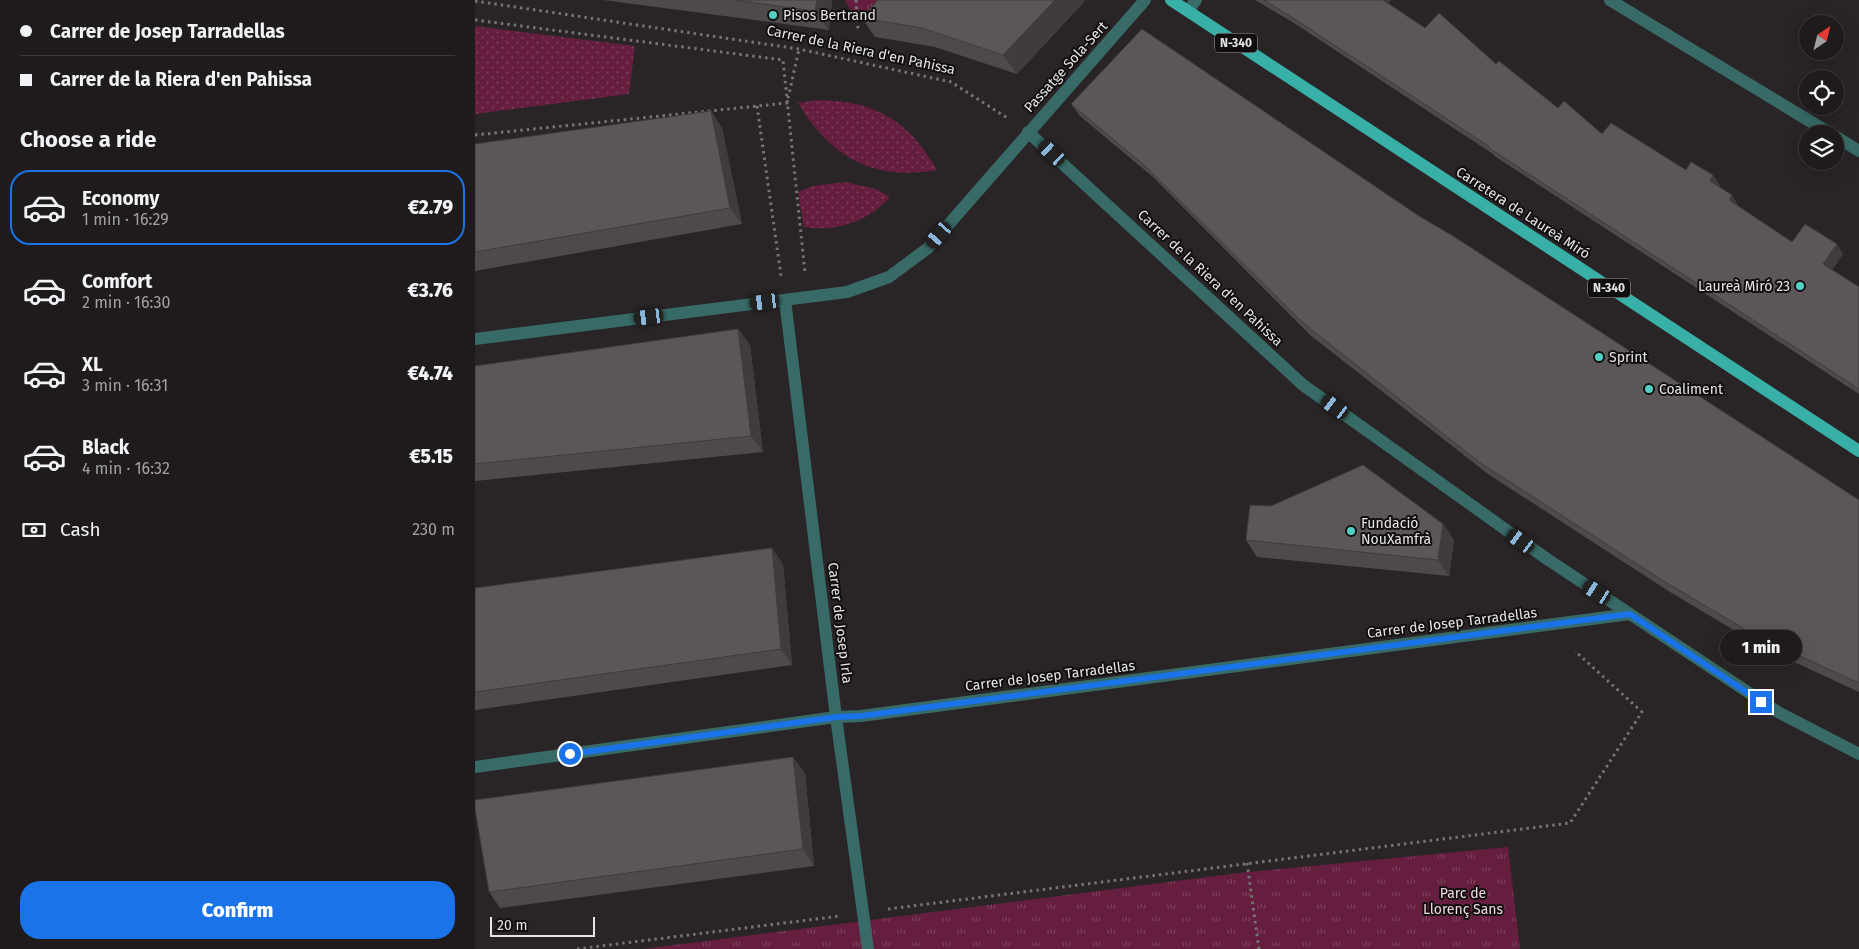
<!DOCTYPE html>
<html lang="en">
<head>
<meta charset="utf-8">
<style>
	:root { --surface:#1f1b1c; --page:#272425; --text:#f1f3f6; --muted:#a1a1a3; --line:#3c393b; --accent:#1a73e8 }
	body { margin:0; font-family:"Fira Sans",sans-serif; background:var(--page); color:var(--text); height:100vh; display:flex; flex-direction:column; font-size:19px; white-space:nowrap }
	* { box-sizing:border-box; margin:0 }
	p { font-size:16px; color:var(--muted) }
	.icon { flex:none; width:28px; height:28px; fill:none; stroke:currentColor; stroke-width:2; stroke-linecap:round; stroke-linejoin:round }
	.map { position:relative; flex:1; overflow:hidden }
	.drawer { display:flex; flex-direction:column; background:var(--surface); width:475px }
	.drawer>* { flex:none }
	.top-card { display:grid; align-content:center; height:110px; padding:0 20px; background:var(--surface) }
	.needle { width:32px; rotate:35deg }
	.tools { position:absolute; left:1324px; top:15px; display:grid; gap:10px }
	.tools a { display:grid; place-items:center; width:45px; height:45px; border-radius:50%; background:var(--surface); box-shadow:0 5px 20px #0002,0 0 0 1px var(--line); font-size:25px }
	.scale { position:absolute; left:15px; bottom:12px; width:105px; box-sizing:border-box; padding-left:5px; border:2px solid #e7e4e5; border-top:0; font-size:14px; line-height:18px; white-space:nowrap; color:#e7e4e5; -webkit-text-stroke:4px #110e0f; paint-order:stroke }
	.end { position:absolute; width:22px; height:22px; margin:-11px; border:6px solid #1a73e8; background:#fff; box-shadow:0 0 0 2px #fff }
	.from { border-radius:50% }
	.bubble { position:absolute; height:35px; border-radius:18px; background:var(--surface); box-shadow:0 5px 20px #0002,0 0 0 1px var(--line); font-size:16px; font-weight:800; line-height:35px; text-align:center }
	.car { position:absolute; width:15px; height:30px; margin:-15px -8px; border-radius:6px; box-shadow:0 0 4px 1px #0007; background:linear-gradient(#222 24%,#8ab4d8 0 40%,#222 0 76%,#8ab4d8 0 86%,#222 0) }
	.top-card b { display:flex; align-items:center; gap:18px; height:48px; font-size:19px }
	.top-card b+b { border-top:1px solid var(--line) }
	.top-card i { width:12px; height:12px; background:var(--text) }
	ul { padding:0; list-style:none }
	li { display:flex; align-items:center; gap:15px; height:75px; margin:0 10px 8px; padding:0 10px; border:2px solid transparent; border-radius:20px }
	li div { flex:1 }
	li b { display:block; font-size:19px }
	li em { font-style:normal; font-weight:800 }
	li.selected { border-color:var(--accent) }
	li>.icon { width:45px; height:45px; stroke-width:1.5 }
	h2 { padding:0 20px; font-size:22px; line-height:60px }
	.pay { display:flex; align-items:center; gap:12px; height:55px; padding:0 20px; font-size:19px }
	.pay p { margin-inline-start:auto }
	.button { display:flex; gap:10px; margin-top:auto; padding:10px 20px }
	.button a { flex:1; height:58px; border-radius:20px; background:var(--accent); color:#fff; font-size:20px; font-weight:800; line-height:58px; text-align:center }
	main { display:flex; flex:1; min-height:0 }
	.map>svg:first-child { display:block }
</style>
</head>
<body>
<main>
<section class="drawer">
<div class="top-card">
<b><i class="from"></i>Carrer de Josep Tarradellas</b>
<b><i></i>Carrer de la Riera d'en Pahissa</b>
</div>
<h2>Choose a ride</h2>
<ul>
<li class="selected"><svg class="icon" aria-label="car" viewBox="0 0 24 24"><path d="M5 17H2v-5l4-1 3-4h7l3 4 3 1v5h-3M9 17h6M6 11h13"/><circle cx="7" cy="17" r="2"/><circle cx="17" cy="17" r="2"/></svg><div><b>Economy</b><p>1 min · 16:29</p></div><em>€2.79</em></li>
<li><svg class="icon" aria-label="car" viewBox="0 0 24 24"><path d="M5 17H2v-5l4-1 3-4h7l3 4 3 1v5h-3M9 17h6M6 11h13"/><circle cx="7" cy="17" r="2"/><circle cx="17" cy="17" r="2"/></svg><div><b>Comfort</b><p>2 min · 16:30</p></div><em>€3.76</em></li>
<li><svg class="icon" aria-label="car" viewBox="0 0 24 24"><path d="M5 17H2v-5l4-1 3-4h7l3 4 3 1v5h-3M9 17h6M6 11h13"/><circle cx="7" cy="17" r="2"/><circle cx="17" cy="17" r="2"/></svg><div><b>XL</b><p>3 min · 16:31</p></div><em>€4.74</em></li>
<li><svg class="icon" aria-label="car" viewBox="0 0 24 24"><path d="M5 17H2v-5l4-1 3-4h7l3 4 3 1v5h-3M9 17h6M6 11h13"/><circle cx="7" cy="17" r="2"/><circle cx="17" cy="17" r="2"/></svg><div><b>Black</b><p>4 min · 16:32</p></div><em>€5.15</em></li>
</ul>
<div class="pay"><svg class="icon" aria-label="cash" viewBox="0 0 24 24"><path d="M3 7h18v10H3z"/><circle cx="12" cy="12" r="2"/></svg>Cash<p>230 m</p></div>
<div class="button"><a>Confirm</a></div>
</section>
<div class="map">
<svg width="1384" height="949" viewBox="0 0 1384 949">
	<defs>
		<pattern id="park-tufts" width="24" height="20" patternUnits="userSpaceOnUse" patternTransform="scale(1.25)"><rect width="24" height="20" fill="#651e3e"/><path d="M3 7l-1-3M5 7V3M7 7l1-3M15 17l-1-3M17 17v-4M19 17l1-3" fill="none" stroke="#7b3f5a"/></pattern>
		<pattern id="garden-dots" width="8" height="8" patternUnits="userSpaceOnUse" patternTransform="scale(1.25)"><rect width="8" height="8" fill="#651e3e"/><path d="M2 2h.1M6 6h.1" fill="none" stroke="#7b3f5a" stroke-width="1.8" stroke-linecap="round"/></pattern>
	</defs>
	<rect width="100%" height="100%" fill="#292426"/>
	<path fill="url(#park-tufts)" d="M370 0H413L400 10 379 17Z
		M1033 847 1045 949H168L764 873Z"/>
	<path fill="url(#garden-dots)" d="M0 26 160 46 154 94 0 114Z
		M343 100C401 101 433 120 462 170 398 181 356 158 323 103Z
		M370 182 401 189 415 197C393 222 361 232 329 227L323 192 338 186Z"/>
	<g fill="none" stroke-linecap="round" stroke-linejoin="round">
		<path stroke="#777374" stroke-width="3" stroke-dasharray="2.5 4" stroke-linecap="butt" d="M381 0 383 30
			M0 1 324 49 476 82 534 119
			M0 20 308 60 330 273
			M282 106 306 276
			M0 135 312 103 324 49
			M772 863 784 949
			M413 909 1095 823 1167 712 1100 651
			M102 949 365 916"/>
		<path stroke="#386b67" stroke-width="12" d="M1135 0 1356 134
			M713 11 721 0
			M553 132 828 385 1072 559 1155 614 1303 712 1384 754
			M1360 136 1384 151
			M310 300 361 717 393 949
			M0 339 372 292 414 277 453 248 670 0
			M0 767 361 717 386 716 1155 614"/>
		<path stroke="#38afa7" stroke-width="12" d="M696 0 1384 451"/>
	</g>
	<path fill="#4e4a4b" d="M128 0H357L354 30Z
		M403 0H608L609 2 542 74 460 47 400 37 387 18Z
		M780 0H916L913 3 950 28 1021 64 1083 108 1127 134 1245 185 1243 187 1263 205V206L1317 242 1368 254 1357 270 1384 287V394L1021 157 1018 154 819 23Z
		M596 104 944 216 1384 500V692L1289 648 1195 592 1013 474 835 335 678 177 605 116Z
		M236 111 247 128 267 224 0 271V144Z
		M263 329 275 345 288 452 0 481V366Z
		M968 524 979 540 974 576 782 557 771 540Z
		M308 564 317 665 0 710V588Z
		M330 773 339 866 25 908 14 892Z"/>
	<path fill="#403c3d" d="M342 0H357L354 30 340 11Z
		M580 0H608L609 2 542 74 528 55Z
		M906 0H916L910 6Z
		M236 111 247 128 267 224 255 208Z
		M1238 175 1245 185 1241 191 1235 181Z
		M1257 195 1263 205 1260 209 1254 200Z
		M1362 244 1368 254 1355 273 1348 264Z
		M263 329 275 345 288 452 276 436Z
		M968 524 979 540 974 576 963 560Z
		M297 548 308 564 317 665 306 649Z
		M318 757 330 773 339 866 328 849Z"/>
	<path fill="#5b5657" stroke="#403c3d" d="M259 0H342L340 11Z
		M403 0H580L528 55 447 28 387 18Z
		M789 0H908L950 28 964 13 1021 64 1024 61 1083 108 1089 101 1127 134 1136 123 1211 170 1216 162 1238 175 1235 181 1257 195 1254 200 1317 242 1330 224 1362 244 1348 264 1384 287V389L1014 148 1015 147 812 14Z
		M667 29 944 216 978 236 1384 500V683L1281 636 1187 580 1004 462 827 322 669 165 596 104Z
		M236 111 255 208 0 252V144Z
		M263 329 276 436 0 464V366Z
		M888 465 968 524 963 560 771 540 775 505 796 506Z
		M297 548 306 649 0 692V588Z
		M318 757 328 849 14 892 0 809V800Z"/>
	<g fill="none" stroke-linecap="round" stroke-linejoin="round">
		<path stroke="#1a73e8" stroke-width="6" d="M95 754 362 717 386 716 1155 614 1286 702"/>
	</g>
	<g fill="#55cec5" stroke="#110e0f" stroke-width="2">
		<circle cx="298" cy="15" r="5"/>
		<circle cx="1325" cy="286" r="5"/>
		<circle cx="1124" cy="357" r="5"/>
		<circle cx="1174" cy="389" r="5"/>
		<circle cx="876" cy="531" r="5"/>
	</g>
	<g text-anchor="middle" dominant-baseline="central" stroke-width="4" stroke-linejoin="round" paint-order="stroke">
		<g fill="#110e0f" stroke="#a7a4a5" stroke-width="1">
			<rect x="740" y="33.5" width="42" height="19" rx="4"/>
			<rect x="1113" y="278.5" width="42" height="19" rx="4"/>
		</g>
		<g font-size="12" font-weight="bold" fill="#e7e4e5">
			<text x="761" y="43">N-340</text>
			<text x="1134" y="288">N-340</text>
		</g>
		<g font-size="14" fill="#e7e4e5" stroke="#110e0f" text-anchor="start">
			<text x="308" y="15">Pisos Bertrand</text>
			<text x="1315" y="286" text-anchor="end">Laureà Miró 23</text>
			<text x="1134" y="357">Sprint</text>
			<text x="1184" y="389">Coaliment</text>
			<text x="886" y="523">Fundació<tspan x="886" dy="16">NouXamfrà</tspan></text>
		</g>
		<g font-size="14" fill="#e7e4e5" stroke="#110e0f">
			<text transform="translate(386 50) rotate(12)">Carrer de la Riera d'en Pahissa</text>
			<text transform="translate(591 67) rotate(-48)">Passatge Sola-Sert</text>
			<text transform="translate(1048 213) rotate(33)">Carretera de Laureà Miró</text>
			<text transform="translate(735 278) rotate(43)">Carrer de la Riera d'en Pahissa</text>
			<text transform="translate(365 623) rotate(83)">Carrer de Josep Irla</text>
			<text transform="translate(977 623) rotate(-7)">Carrer de Josep Tarradellas</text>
			<text transform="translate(575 676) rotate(-7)">Carrer de Josep Tarradellas</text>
		</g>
		<g font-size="14" fill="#f2d8e0" stroke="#110e0f">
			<text x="988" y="893">Parc de<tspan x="988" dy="16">Llorenç Sans</tspan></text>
		</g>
	</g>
</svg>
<div class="tools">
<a><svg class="needle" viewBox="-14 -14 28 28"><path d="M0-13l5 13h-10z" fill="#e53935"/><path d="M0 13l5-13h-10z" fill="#a1a1a3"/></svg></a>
<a><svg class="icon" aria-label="locate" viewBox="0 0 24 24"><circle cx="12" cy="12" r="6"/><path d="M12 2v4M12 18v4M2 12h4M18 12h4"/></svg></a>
<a><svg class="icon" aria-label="layers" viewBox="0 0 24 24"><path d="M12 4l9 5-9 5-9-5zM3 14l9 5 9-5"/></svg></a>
</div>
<div class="scale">20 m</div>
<i class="end from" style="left:95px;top:754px"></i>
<i class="end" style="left:1286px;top:702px"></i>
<div class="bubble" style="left:1245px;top:630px;width:82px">1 min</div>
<i class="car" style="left:577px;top:153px;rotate:312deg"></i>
<i class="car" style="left:464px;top:235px;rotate:221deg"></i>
<i class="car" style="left:290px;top:302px;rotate:263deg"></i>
<i class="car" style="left:174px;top:317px;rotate:263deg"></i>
<i class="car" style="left:860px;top:407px;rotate:306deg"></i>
<i class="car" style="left:1046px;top:541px;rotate:306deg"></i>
<i class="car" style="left:1122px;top:592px;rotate:303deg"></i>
</div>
</main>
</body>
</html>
